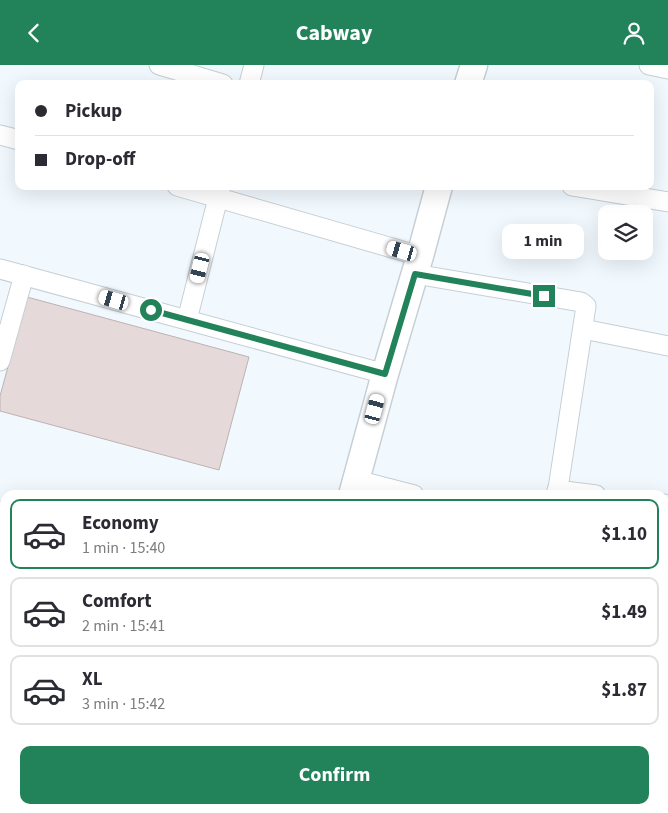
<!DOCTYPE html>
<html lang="en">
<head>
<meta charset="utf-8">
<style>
	:root { --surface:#fff; --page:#f7f7f7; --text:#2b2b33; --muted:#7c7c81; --line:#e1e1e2; --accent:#22835b }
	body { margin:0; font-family:"Source Sans 3",sans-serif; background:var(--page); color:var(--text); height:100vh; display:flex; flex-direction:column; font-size:19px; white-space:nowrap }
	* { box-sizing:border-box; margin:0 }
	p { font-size:16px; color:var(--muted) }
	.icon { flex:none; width:28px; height:28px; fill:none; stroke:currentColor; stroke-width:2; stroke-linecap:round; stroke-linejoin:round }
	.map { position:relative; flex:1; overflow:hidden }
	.side { position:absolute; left:0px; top:425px; width:669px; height:324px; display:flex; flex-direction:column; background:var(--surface); border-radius:15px 15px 0 0; box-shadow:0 5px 20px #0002 }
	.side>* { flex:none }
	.hud { position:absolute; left:15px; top:15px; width:639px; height:110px; border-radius:10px; box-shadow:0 5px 20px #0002; display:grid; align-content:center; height:110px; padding:0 20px; background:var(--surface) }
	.tools { position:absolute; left:598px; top:140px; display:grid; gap:10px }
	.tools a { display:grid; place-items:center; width:55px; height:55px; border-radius:10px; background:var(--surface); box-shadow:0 5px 20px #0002; font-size:25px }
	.end { position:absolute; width:22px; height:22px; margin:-11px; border:6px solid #22835b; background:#fff; box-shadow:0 0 0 2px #fff }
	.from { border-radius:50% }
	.bubble { position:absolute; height:35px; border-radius:10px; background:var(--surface); box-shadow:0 5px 20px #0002; font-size:16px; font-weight:700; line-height:35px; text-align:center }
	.car { position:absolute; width:15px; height:30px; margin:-15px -8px; border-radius:6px; box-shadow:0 0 4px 1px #0007; background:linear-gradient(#fff 24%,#345 0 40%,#fff 0 76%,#345 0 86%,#fff 0) }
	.hud b { display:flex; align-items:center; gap:18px; height:48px; font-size:19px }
	.hud b+b { border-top:1px solid var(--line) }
	.hud i { width:12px; height:12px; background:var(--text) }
	ul { padding:9px 0 0; list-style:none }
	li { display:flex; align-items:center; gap:15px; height:70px; margin:0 10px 8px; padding:0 10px; border:2px solid var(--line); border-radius:10px }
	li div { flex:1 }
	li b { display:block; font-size:19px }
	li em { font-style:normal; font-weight:700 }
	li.selected { border-color:var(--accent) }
	li>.icon { width:45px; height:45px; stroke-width:1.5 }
	.action { display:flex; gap:10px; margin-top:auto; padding:10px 20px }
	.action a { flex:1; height:58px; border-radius:10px; background:var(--accent); color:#fff; font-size:20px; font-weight:700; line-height:58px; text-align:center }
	header { display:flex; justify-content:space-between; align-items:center; height:65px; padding:0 20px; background:var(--accent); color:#fff; font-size:22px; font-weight:700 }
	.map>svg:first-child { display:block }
</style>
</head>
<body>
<header><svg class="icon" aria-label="back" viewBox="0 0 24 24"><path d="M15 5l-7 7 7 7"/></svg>Cabway<svg class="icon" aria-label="person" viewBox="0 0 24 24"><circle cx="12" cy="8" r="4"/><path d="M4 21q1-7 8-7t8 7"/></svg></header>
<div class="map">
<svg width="668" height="748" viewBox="0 0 668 748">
	<rect width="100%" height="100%" fill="#f2f9fe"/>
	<path fill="#e5dad9" stroke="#bdb2b1" d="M27 232 249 292 219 405 0 346V331Z
		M0 583 5 585V612L0 610Z
		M664 699 668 700V738H664Z
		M664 700H668V736L664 735Z
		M477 744H506L505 748H476Z
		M619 744H630L634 748H618Z"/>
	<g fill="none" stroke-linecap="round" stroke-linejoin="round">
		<defs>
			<path id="street" d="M159 0 223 19
				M649 0 668 4
				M249 19 254 0
				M0 70 19 75
				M177 121 420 191
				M572 121 668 137
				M0 204 385 309
				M415 209 581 237 586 241 557 430
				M187 255 221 121
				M583 264 668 281
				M0 296 24 210
				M356 415 414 430
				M557 425 596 430
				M664 439 668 440
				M0 446 5 447
				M0 570 5 572
				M664 603 668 604
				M664 677 668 678
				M0 689 5 691
				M315 744 334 748
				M46 748 47 744
				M533 748V744"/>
			<path id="secondary" d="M468 19 474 0
				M352 430 385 309 420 191 439 121
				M264 748 266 744"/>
		</defs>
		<use href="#street" stroke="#c6cfd5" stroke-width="21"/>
		<use href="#secondary" stroke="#c6cfd5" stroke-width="29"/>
		<use href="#street" stroke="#fff" stroke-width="19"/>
		<use href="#secondary" stroke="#fff" stroke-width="26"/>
	</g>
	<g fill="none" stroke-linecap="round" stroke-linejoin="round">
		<path stroke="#22835b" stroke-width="6" d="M151 245 385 309 415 209 544 231"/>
	</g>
</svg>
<div class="tools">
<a><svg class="icon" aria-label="layers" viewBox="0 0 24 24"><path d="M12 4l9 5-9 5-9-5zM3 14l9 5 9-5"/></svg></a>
</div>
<i class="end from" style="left:151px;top:245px"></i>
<i class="end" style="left:544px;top:231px"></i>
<div class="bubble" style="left:502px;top:159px;width:82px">1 min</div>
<i class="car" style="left:402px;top:186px;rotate:286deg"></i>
<i class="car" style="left:200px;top:203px;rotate:194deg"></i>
<i class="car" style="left:114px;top:235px;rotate:286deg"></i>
<i class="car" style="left:375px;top:344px;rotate:15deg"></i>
<div class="hud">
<b><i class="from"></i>Pickup</b>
<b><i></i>Drop-off</b>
</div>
<section class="side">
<ul>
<li class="selected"><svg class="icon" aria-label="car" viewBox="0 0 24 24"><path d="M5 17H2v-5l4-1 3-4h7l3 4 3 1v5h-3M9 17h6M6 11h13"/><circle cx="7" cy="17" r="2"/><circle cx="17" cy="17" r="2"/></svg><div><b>Economy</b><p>1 min · 15:40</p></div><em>$1.10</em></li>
<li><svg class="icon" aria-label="car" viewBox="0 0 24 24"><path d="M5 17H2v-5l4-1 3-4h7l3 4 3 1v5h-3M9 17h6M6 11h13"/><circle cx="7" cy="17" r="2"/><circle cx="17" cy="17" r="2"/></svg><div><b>Comfort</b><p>2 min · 15:41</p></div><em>$1.49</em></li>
<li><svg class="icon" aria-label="car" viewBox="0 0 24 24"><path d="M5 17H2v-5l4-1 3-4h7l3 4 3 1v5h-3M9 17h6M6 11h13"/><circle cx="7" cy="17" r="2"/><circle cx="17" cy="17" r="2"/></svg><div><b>XL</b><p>3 min · 15:42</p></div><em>$1.87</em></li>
</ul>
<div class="action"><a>Confirm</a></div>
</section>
</div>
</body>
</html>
